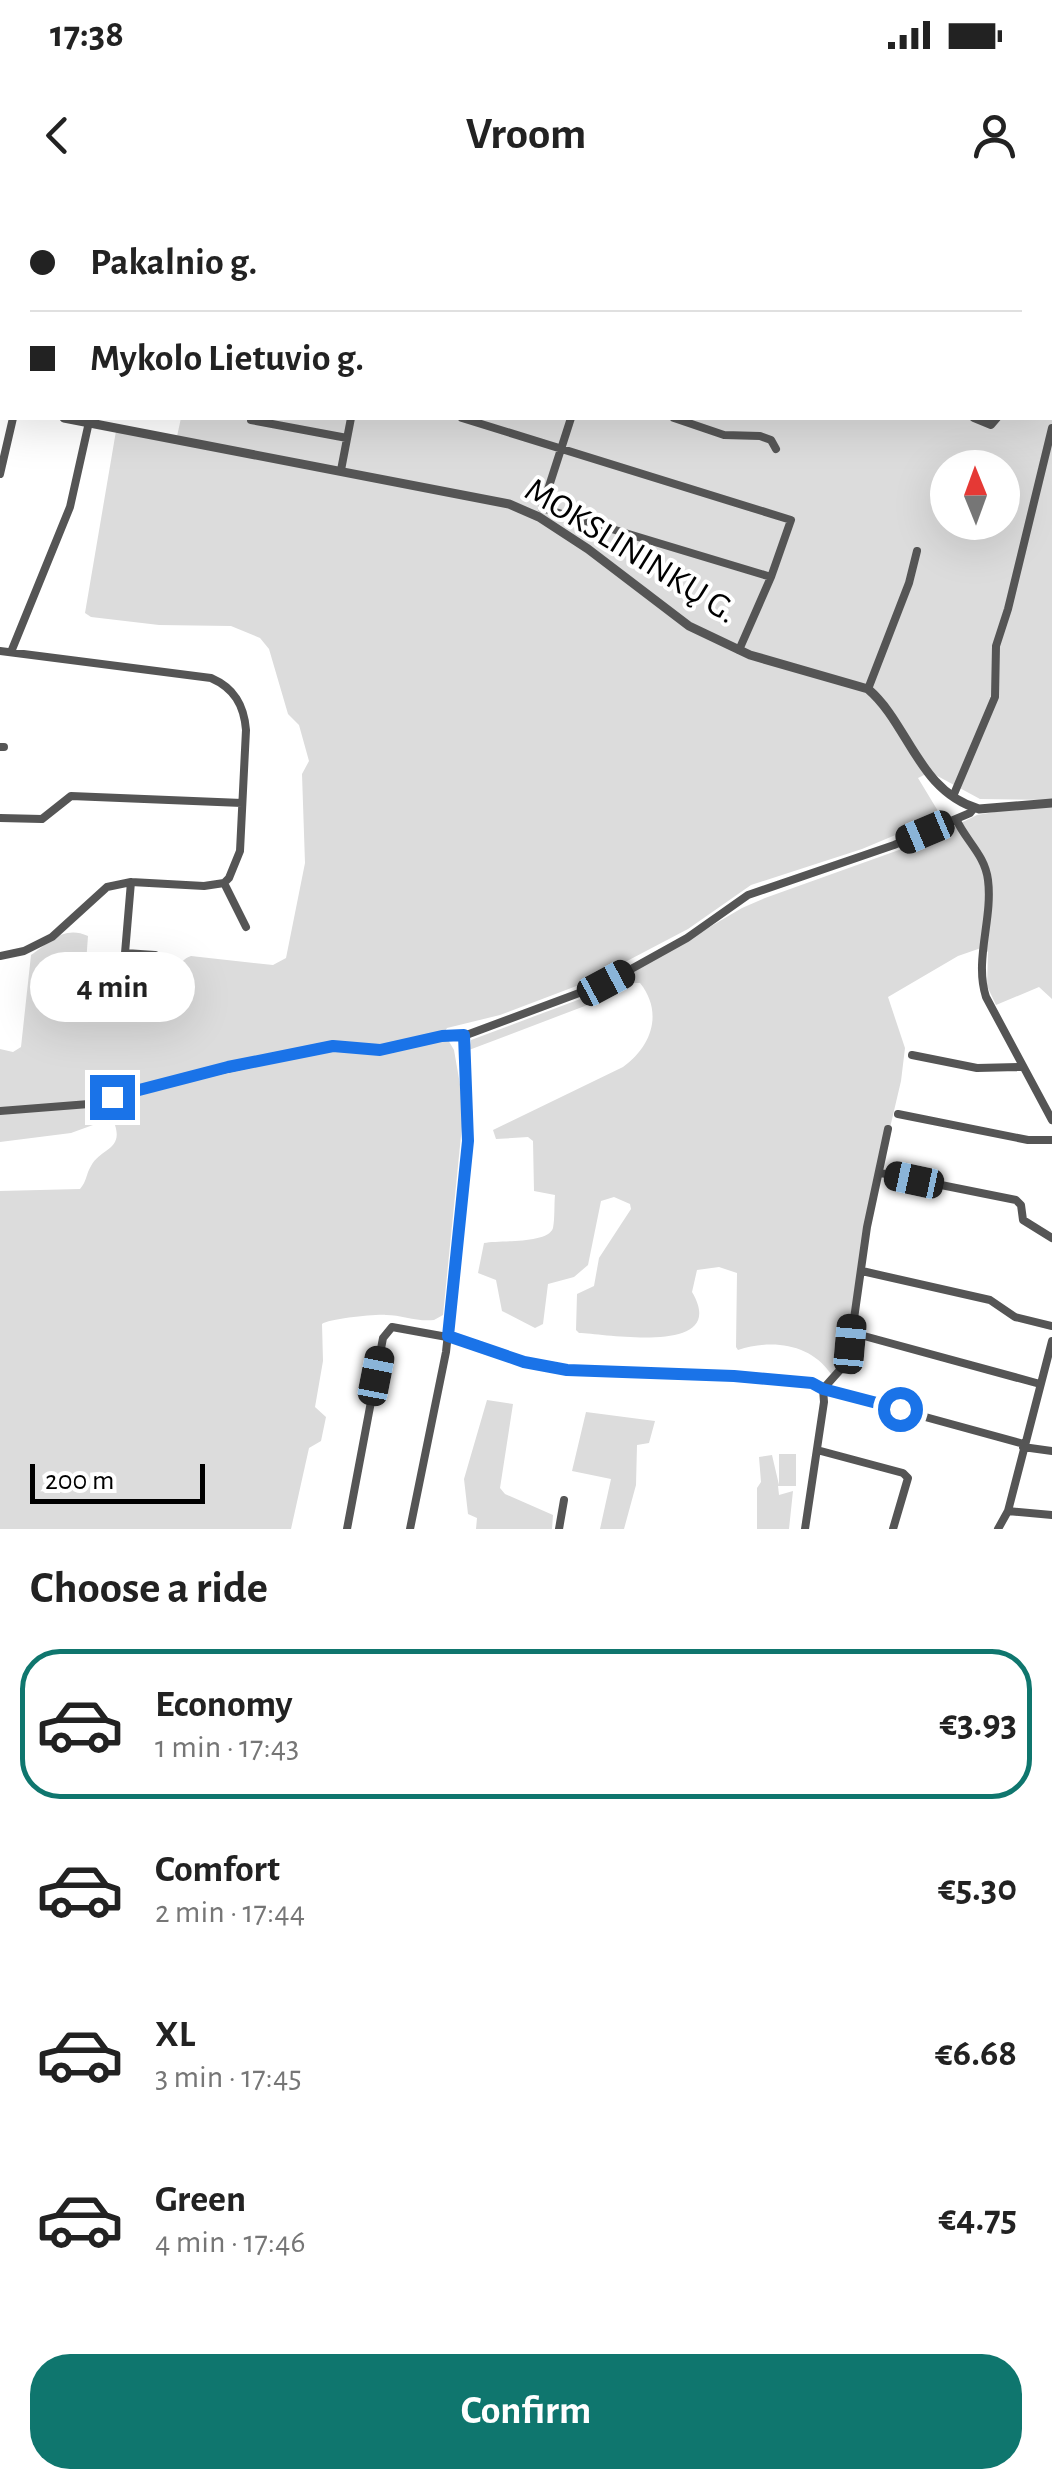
<!DOCTYPE html>
<html lang="en">
<head>
<meta charset="utf-8">
<style>
	:root { --surface:#fff; --page:#f6f6f6; --text:#222; --muted:#767676; --line:#e0e0e0; --accent:#0f766e }
	body { margin:0; font-family:"Alegreya Sans",sans-serif; background:var(--page); color:var(--text); height:100vh; display:flex; flex-direction:column; font-size:38px; white-space:nowrap }
	* { box-sizing:border-box; margin:0 }
	p { font-size:32px; color:var(--muted) }
	.icon { flex:none; width:55px; height:55px; fill:none; stroke:currentColor; stroke-width:2; stroke-linecap:round; stroke-linejoin:round }
	.map { position:relative; height:1329px; overflow:hidden }
	.side { display:flex; flex-direction:column; background:var(--surface); flex:1 }
	.side>* { flex:none }
	.guide { position:absolute; left:0px; top:0px; width:1052px; height:220px; box-shadow:0 10px 40px #0002; display:grid; align-content:center; height:220px; padding:0 30px; background:var(--surface) }
	.needle { width:65px; rotate:359deg }
	.fabs { position:absolute; left:930px; top:250px; display:grid; gap:20px }
	.fabs a { display:grid; place-items:center; width:90px; height:90px; border-radius:50%; background:var(--surface); box-shadow:0 10px 40px #0002; font-size:50px }
	.scale { position:absolute; left:30px; bottom:25px; width:175px; box-sizing:border-box; padding-left:10px; border:5px solid #000; border-top:0; font-size:28px; line-height:35px; white-space:nowrap; color:#000; -webkit-text-stroke:8px #fff; paint-order:stroke }
	.end { position:absolute; width:45px; height:45px; margin:-22px; border:12px solid #1a73e8; background:#fff; box-shadow:0 0 0 5px #fff }
	.from { border-radius:50% }
	.bubble { position:absolute; height:70px; border-radius:35px; background:var(--surface); box-shadow:0 10px 40px #0002; font-size:32px; font-weight:600; line-height:70px; text-align:center }
	.car { position:absolute; width:30px; height:60px; margin:-30px -15px; border-radius:12px; box-shadow:0 0 8px 2px #0007; background:linear-gradient(#222 24%,#8ab4d8 0 40%,#222 0 76%,#8ab4d8 0 86%,#222 0) }
	.guide b { display:flex; align-items:center; gap:35px; height:95px; font-size:38px }
	.guide b+b { border-top:2px solid var(--line) }
	.guide i { width:25px; height:25px; background:var(--text) }
	ul { padding:0; list-style:none }
	li { display:flex; align-items:center; gap:30px; height:150px; margin:0 20px 15px; padding:0 10px; border:5px solid transparent; border-radius:40px }
	li div { flex:1 }
	li b { display:block; font-size:38px }
	li em { font-style:normal; font-weight:600 }
	li.current { border-color:var(--accent) }
	li>.icon { width:90px; height:90px; stroke-width:1.5 }
	h2 { padding:0 30px; font-size:45px; line-height:120px }
	.button { display:flex; gap:20px; margin-top:auto; padding:20px 30px }
	.button a { flex:1; height:115px; border-radius:40px; background:var(--accent); color:#fff; font-size:40px; font-weight:600; line-height:115px; text-align:center }
	.status { display:flex; justify-content:space-between; align-items:center; height:70px; padding:0 50px; background:var(--surface); direction:ltr }
	.status svg { height:28px; fill:currentColor }
	header { display:flex; justify-content:space-between; align-items:center; height:130px; padding:0 30px; background:var(--surface); font-size:45px; font-weight:600 }
	.map>svg:first-child { display:block }
</style>
</head>
<body>
<div class="status"><b>17:38</b><svg viewBox="0 0 49 12"><path d="M0 12V9h3v3zM5 12V6h3v6zM10 12V3h3v9zM15 12V0h3v12zM26 1h20v11H26zM47 4h2v5h-2z"/></svg></div>
<header><svg class="icon" aria-label="back" viewBox="0 0 24 24"><path d="M15 5l-7 7 7 7"/></svg>Vroom<svg class="icon" aria-label="person" viewBox="0 0 24 24"><circle cx="12" cy="8" r="4"/><path d="M4 21q1-7 8-7t8 7"/></svg></header>
<div class="map">
<svg width="1052" height="1329" viewBox="0 0 1052 1329">
	<rect width="100%" height="100%" fill="#fff"/>
	<path fill="#dcdcdc" fill-rule="evenodd" d="M152 0H1052V600L980 599 930 572 918 578 941 616 862 649 751 685 688 729 587 782 500 815 447 828 444 833 454 850 462 896V926L443 1115 434 1120C417 1122 402 1115 386 1115 375 1114 329 1119 322 1124L323 1161 315 1207 326 1217 321 1241 309 1248 291 1329H0V991L80 989C87 981 86 974 91 966 101 948 123 950 115 925L104 921 71 933 0 942V849L13 852 21 847 31 755C50 742 64 725 88 736L85 777 87 784C109 787 157 802 173 781 181 770 177 761 191 756L273 765 286 758 305 663 302 574 309 561 299 525 288 514 269 449 260 438 231 426 159 425 91 417 85 413 116 231 176 241 181 218H1050V2ZM948 268H1002V322H948Z
		M1052 607V799L1039 787 996 805 987 786 988 752 981 748 958 756 888 797 905 848 901 881 865 1034 842 1165 831 1174C810 1143 771 1139 738 1150L736 1147 737 1073 719 1067 697 1070 692 1092C730 1156 608 1134 579 1133L576 1130 577 1094 594 1086 599 1058 631 1009 630 1004 614 997 601 1001 588 1065 574 1077 548 1084 543 1124 535 1128 502 1111 496 1080 478 1073 484 1043C501 1040 548 1044 553 1028 555 1018 554 1005 555 995L534 991 533 941 528 937 496 939 493 930 623 867C651 847 664 813 640 783H634L598 801 469 850 471 840 599 792 742 708 765 698 924 641 977 615 1018 608Z
		M487 1200 513 1204 500 1288 505 1294 553 1315 552 1329H476L477 1318 468 1314 464 1279Z
		M586 1212 655 1221 649 1243 637 1245 636 1285 624 1329H600L611 1279 572 1271Z
		M779 1254H796V1286H778L779 1295 793 1291 789 1329H757V1288L761 1282 759 1257 772 1255 779 1285Z"/>
	<g fill="none" stroke-linecap="round" stroke-linejoin="round">
		<path stroke="#555" stroke-width="8" d="M549 0 557 2
			M1034 0 1035 2
			M8 2V0
			M389 2 390 0
			M634 2 635 0
			M695 2 696 0
			M756 2V0
			M814 2 817 0
			M880 2 882 0
			M932 2 935 0
			M0 8H2
			M1050 78 1052 79
			M462 218 791 320 771 377 739 450
			M674 218 724 235 760 236 771 240 776 249
			M974 218 991 225 997 218
			M251 220 347 238
			M341 270 351 218
			M0 274 13 218
			M542 308 771 377
			M542 308 571 218
			M0 451 211 478C234 488 244 505 246 530L240 651 229 678 224 683 204 686 131 682 107 687 52 737 24 751 0 756
			M11 452 70 307 89 222
			M868 489 909 383 917 351
			M0 547H4
			M954 594 995 497 996 446 1008 409 1052 228
			M0 618 42 619 71 596 242 603
			M956 619C966 641 985 655 988 680 993 719 974 760 986 797L1052 920
			M131 682 125 753 155 755
			M224 683 246 727
			M912 855 977 868 1021 867
			M0 911 89 904 175 880 333 846 380 850 442 836 469 834 606 783 687 738 748 695 894 645 970 613 974 608
			M898 914 1028 940H1052
			M881 973 1016 1000 1021 1005 1023 1020 1052 1038
			M862 1071 990 1100 1015 1117 1052 1126
			M864 1136 1040 1184
			M823 1189 848 1161 867 1027 888 929
			M1023 1247 1052 1251
			M817 1250 903 1273 908 1278 893 1329
			M1008 1311 1052 1315
			M347 1329 383 1138 392 1127 447 1137 523 1162 567 1171 734 1176 813 1183 823 1189 1024 1244
			M410 1329 446 1152 463 994 469 927 464 835
			M559 1329 564 1300
			M805 1329 824 1202 823 1189
			M998 1329 1008 1311 1052 1141"/>
		<path stroke="#555" stroke-width="9" d="M0 205 2 206
			M64 218 509 304 539 317 588 349 689 426 750 455 868 489C909 524 918 591 979 609L1052 603"/>
	</g>
	<g fill="none" stroke-linecap="round" stroke-linejoin="round">
		<path stroke="#1a73e8" stroke-width="12" d="M112 897 228 867 333 846 380 850 442 836 464 835 468 941 448 1136 524 1162 567 1170 734 1176 812 1183 823 1189 900 1209"/>
	</g>
	<g text-anchor="middle" dominant-baseline="central" stroke-width="8" stroke-linejoin="round" paint-order="stroke">
		<g font-size="35" fill="#000" stroke="#fff">
			<text transform="translate(631 351) rotate(32)">MOKSLININKŲ G.</text>
		</g>
	</g>
</svg>
<div class="fabs">
<a><svg class="needle" viewBox="-14 -14 28 28"><path d="M0-13l5 13h-10z" fill="#e53935"/><path d="M0 13l5-13h-10z" fill="#767676"/></svg></a>
</div>
<div class="scale">200 m</div>
<i class="end from" style="left:900px;top:1209px"></i>
<i class="end" style="left:112px;top:897px"></i>
<div class="bubble" style="left:30px;top:752px;width:165px">4 min</div>
<i class="car" style="left:925px;top:632px;rotate:247deg"></i>
<i class="car" style="left:606px;top:783px;rotate:62deg"></i>
<i class="car" style="left:914px;top:980px;rotate:282deg"></i>
<i class="car" style="left:850px;top:1144px;rotate:5deg"></i>
<i class="car" style="left:376px;top:1176px;rotate:11deg"></i>
<div class="guide">
<b><i class="from"></i>Pakalnio g.</b>
<b><i></i>Mykolo Lietuvio g.</b>
</div>
</div>
<section class="side">
<h2>Choose a ride</h2>
<ul>
<li class="current"><svg class="icon" aria-label="car" viewBox="0 0 24 24"><path d="M5 17H2v-5l4-1 3-4h7l3 4 3 1v5h-3M9 17h6M6 11h13"/><circle cx="7" cy="17" r="2"/><circle cx="17" cy="17" r="2"/></svg><div><b>Economy</b><p>1 min · 17:43</p></div><em>€3.93</em></li>
<li><svg class="icon" aria-label="car" viewBox="0 0 24 24"><path d="M5 17H2v-5l4-1 3-4h7l3 4 3 1v5h-3M9 17h6M6 11h13"/><circle cx="7" cy="17" r="2"/><circle cx="17" cy="17" r="2"/></svg><div><b>Comfort</b><p>2 min · 17:44</p></div><em>€5.30</em></li>
<li><svg class="icon" aria-label="car" viewBox="0 0 24 24"><path d="M5 17H2v-5l4-1 3-4h7l3 4 3 1v5h-3M9 17h6M6 11h13"/><circle cx="7" cy="17" r="2"/><circle cx="17" cy="17" r="2"/></svg><div><b>XL</b><p>3 min · 17:45</p></div><em>€6.68</em></li>
<li><svg class="icon" aria-label="car" viewBox="0 0 24 24"><path d="M5 17H2v-5l4-1 3-4h7l3 4 3 1v5h-3M9 17h6M6 11h13"/><circle cx="7" cy="17" r="2"/><circle cx="17" cy="17" r="2"/></svg><div><b>Green</b><p>4 min · 17:46</p></div><em>€4.75</em></li>
</ul>
<div class="button"><a>Confirm</a></div>
</section>
</body>
</html>
